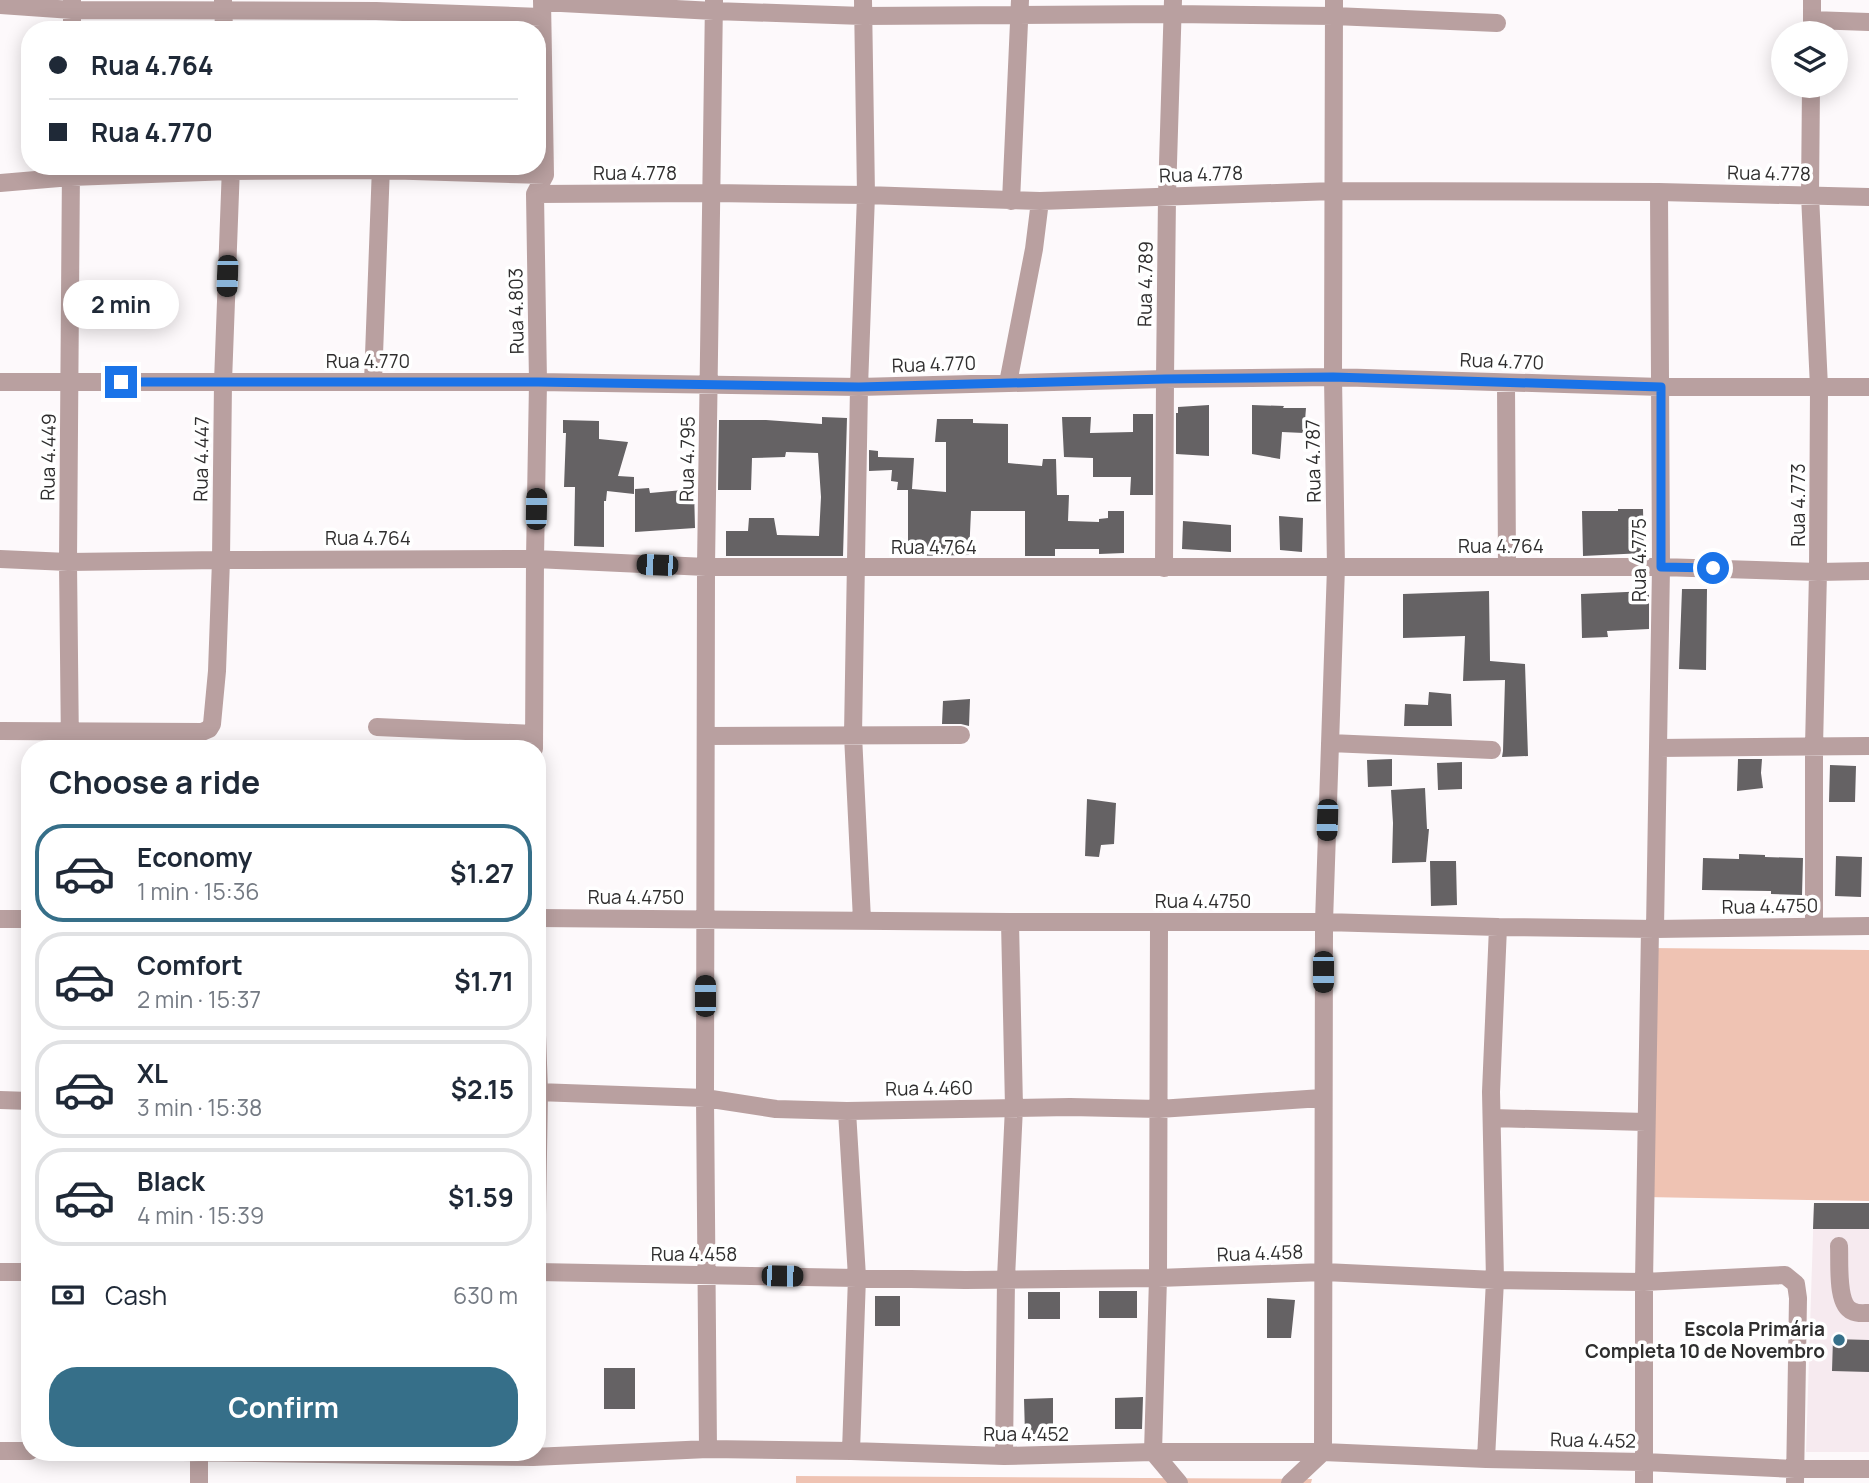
<!DOCTYPE html>
<html lang="en">
<head>
<meta charset="utf-8">
<style>
	:root { --surface:#fff; --page:#f2f2f3; --text:#1f2937; --muted:#747a83; --line:#e0e1e3; --accent:#366f89 }
	body { margin:0; font-family:Manrope,sans-serif; background:var(--page); color:var(--text); height:100vh; display:flex; flex-direction:column; font-size:26px; white-space:nowrap }
	* { box-sizing:border-box; margin:0 }
	p { font-size:23px; color:var(--muted) }
	.icon { flex:none; width:38px; height:38px; fill:none; stroke:currentColor; stroke-width:2; stroke-linecap:round; stroke-linejoin:round }
	.map { position:relative; flex:1; overflow:hidden }
	.details { position:absolute; left:21px; top:740px; width:525px; height:721px; display:flex; flex-direction:column; background:var(--surface); border-radius:28px; box-shadow:0 4px 18px #0003 }
	.details>* { flex:none }
	.banner { position:absolute; left:21px; top:21px; width:525px; height:154px; border-radius:28px; box-shadow:0 4px 18px #0003; display:grid; align-content:center; height:154px; padding:0 28px; background:var(--surface) }
	.tools { position:absolute; left:1771px; top:21px; display:grid; gap:14px }
	.tools a { display:grid; place-items:center; width:77px; height:77px; border-radius:50%; background:var(--surface); box-shadow:0 4px 18px #0003; font-size:35px }
	.end { position:absolute; width:32px; height:32px; margin:-16px; border:9px solid #1a73e8; background:#fff; box-shadow:0 0 0 4px #fff }
	.from { border-radius:50% }
	.bubble { position:absolute; height:49px; border-radius:24px; background:var(--surface); box-shadow:0 4px 18px #0003; font-size:23px; font-weight:700; line-height:49px; text-align:center }
	.car { position:absolute; width:21px; height:42px; margin:-21px -10px; border-radius:9px; box-shadow:0 0 5px 2px #0007; background:linear-gradient(#222 24%,#8ab4d8 0 40%,#222 0 76%,#8ab4d8 0 86%,#222 0) }
	.banner b { display:flex; align-items:center; gap:24px; height:66px; font-size:26px }
	.banner b+b { border-top:2px solid var(--line) }
	.banner i { width:18px; height:18px; background:var(--text) }
	ul { padding:0; list-style:none }
	li { display:flex; align-items:center; gap:21px; height:98px; margin:0 14px 10px; padding:0 14px; border:4px solid var(--line); border-radius:28px }
	li div { flex:1 }
	li b { display:block; font-size:26px }
	li em { font-style:normal; font-weight:700 }
	li.selected { border-color:var(--accent) }
	li>.icon { width:63px; height:63px; stroke-width:1.5 }
	h2 { padding:0 28px; font-size:32px; line-height:84px }
	.pay { display:flex; align-items:center; gap:18px; height:77px; padding:0 28px; font-size:26px }
	.pay p { margin-inline-start:auto }
	.cta { display:flex; gap:14px; margin-top:auto; padding:14px 28px }
	.cta a { flex:1; height:80px; border-radius:28px; background:var(--accent); color:#fff; font-size:28px; font-weight:700; line-height:80px; text-align:center }
	.map>svg:first-child { display:block }
</style>
</head>
<body>
<div class="map">
<svg width="1869" height="1483" viewBox="0 0 1869 1483">
	<rect width="100%" height="100%" fill="#fdf9fb"/>
	<path fill="#f6eaef" d="M1814 1203H1869V1452H1806Z"/>
	<path fill="#efc3b3" d="M1649 948 1869 950V1201L1645 1197Z
		M796 1476 1312 1479 1311 1483H796Z"/>
	<path fill="#656264" d="M1209 405V456L1176 454V413H1178V407Z
		M1252 405 1284 406 1283 408H1306L1304 433 1282 432 1280 459 1252 454Z
		M1133 414H1153V495H1130L1131 477H1093V458L1064 457 1062 417H1091L1090 433 1133 432Z
		M822 417 847 418 843 556H726V531H748L749 518H774L777 535 819 536 821 497 818 453 786 452 785 457 752 458 751 490H718L719 420H766L822 424Z
		M937 419H973V423L1008 424V463L1042 466 1043 459H1056L1057 495H1069L1068 521 1099 522V519L1108 518V511H1124V553L1099 554V549H1055V556H1025V511H971L969 555 908 556V490H897L898 482 891 481 892 470 869 471V450L878 451V457L914 458 912 489 946 492V442H935Z
		M563 420 599 421V439L628 442 618 476 634 477V494L607 491 606 501H604V547L574 546 575 487H564L566 433H563Z
		M649 488 650 493 694 489 695 528 635 532V489Z
		M1618 509H1643L1644 553 1583 556 1582 511H1618Z
		M1279 516 1303 518 1302 552 1280 550Z
		M1183 521 1231 525V552L1182 549Z
		M1682 589H1707L1706 670 1679 669Z
		M1489 591 1490 661 1525 664 1528 756 1502 757 1503 751 1505 680 1463 681 1465 636 1403 638V594Z
		M1649 591V629L1607 631 1608 637 1582 638 1581 594Z
		M1429 692 1451 694 1452 726H1404L1405 704 1428 705Z
		M970 699 969 726 961 724H942L943 701Z
		M1392 759V786L1368 787 1367 760Z
		M1738 759H1762L1761 773 1763 788 1737 791Z
		M1462 762V789L1438 790 1437 763Z
		M1830 765 1856 766 1855 802H1829Z
		M1425 788 1427 829H1429L1426 862 1392 863 1393 823 1391 790Z
		M1087 799 1116 803 1114 844 1101 845 1099 857 1085 856Z
		M1739 854 1765 855V857L1803 858 1802 895 1771 894V891L1702 890 1703 858 1739 859Z
		M1836 856 1862 857 1861 897 1835 896Z
		M1430 861H1456L1457 905 1431 906Z
		M1814 1203H1869V1229H1813Z
		M1099 1291H1137V1318H1099Z
		M1028 1292H1060V1319H1028Z
		M875 1296H900V1326H875Z
		M1267 1298 1295 1300 1291 1338H1267Z
		M1833 1339 1869 1340V1372L1832 1371Z
		M604 1368H635V1409H604Z
		M1143 1397 1142 1429H1115V1398Z
		M1053 1398V1434H1025L1024 1399Z"/>
	<g fill="none" stroke-linecap="round" stroke-linejoin="round">
		<path stroke="#b9a0a0" stroke-width="18" d="M223 0 224 30
			M542 2 714 11 863 16 1173 14 1334 16 1497 23
			M0 5 72 10 376 11 541 17
			M1812 20 1869 22
			M72 30V0
			M1812 33V0
			M1811 86 1810 195 1819 387 1818 572 1814 747V925
			M0 183 71 177 231 171 381 170 545 175
			M535 194 712 193 866 195 1040 201 1334 191 1659 192 1869 197
			M1011 201 1020 0
			M0 382H538L859 387 1165 379 1333 377 1661 387H1869
			M373 382 381 166
			M1008 383 1034 249 1040 201
			M1506 383 1507 567
			M0 559 68 562 221 560 535 559 706 567H1661L1818 572 1869 571
			M1164 568 1165 379 1167 196 1173 0
			M377 727 534 734
			M0 731 202 732 209 729 212 724 217 671 221 560 223 382 231 166
			M706 736 961 735
			M1330 743 1492 750
			M1658 748 1869 746
			M70 749 68 562 71 166
			M534 749 535 559 538 382 535 194 545 175 542 0
			M537 918 1010 922H1324L1498 927 1655 929 1869 926
			M0 919H30
			M862 920 853 735 859 387 866 195 863 0
			M1159 923 1158 1278 1153 1452 1179 1483
			M1655 929 1661 567 1659 192
			M537 1035 539 1091 537 1215
			M537 1092 705 1098 776 1109 847 1111 1070 1107 1159 1109 1322 1098
			M0 1100 30 1101
			M847 1111 857 1277 851 1451
			M1492 1118 1646 1122
			M1839 1246C1840 1263 1836 1304 1852 1311 1857 1314 1863 1313 1869 1313
			M0 1272H30
			M537 1272 965 1280 1158 1278 1324 1272 1495 1280 1644 1282 1785 1275 1796 1284 1798 1298 1795 1483
			M708 1449 705 1098 706 567 714 0
			M0 1451H30
			M182 1452 533 1457 708 1449 851 1451 1004 1456 1153 1452H1323L1486 1459 1644 1462 1795 1469H1869
			M1004 1456 1006 1278 1014 1107 1010 922
			M1486 1459 1495 1280 1491 1092 1498 927
			M199 1483V1453
			M1290 1483 1323 1452 1324 922 1336 567 1333 377 1334 0
			M1644 1483V1282L1650 929"/>
	</g>
	<g fill="none" stroke-linecap="round" stroke-linejoin="round">
		<path stroke="#1a73e8" stroke-width="9" d="M121 382H538L859 387 1165 379 1333 377 1661 387V567L1713 568"/>
	</g>
	<circle fill="#366f89" stroke="#fff" stroke-width="2.5" cx="1839" cy="1340" r="7"/>
	<g text-anchor="middle" dominant-baseline="central" stroke-width="7" stroke-linejoin="round" paint-order="stroke">
		<g font-size="19" fill="#2f2e2e" stroke="#fff">
			<text x="635" y="173">Rua 4.778</text>
			<text transform="translate(1769 173) rotate(1)">Rua 4.778</text>
			<text transform="translate(1201 174) rotate(-2)">Rua 4.778</text>
			<text transform="translate(1145 284) rotate(-89)">Rua 4.789</text>
			<text transform="translate(516 311) rotate(-91)">Rua 4.803</text>
			<text x="368" y="361">Rua 4.770</text>
			<text transform="translate(1502 361) rotate(2)">Rua 4.770</text>
			<text transform="translate(934 364) rotate(-2)">Rua 4.770</text>
			<text transform="translate(48 457) rotate(-89)">Rua 4.449</text>
			<text transform="translate(201 459) rotate(-89)">Rua 4.447</text>
			<text transform="translate(687 459) rotate(-89)">Rua 4.795</text>
			<text transform="translate(1313 461) rotate(-91)">Rua 4.787</text>
			<text transform="translate(1798 505) rotate(-90)">Rua 4.773</text>
			<text x="368" y="538">Rua 4.764</text>
			<text x="1501" y="546">Rua 4.764</text>
			<text x="934" y="547">Rua 4.764</text>
			<text transform="translate(1639 560) rotate(-90)">Rua 4.775</text>
			<text x="636" y="897">Rua 4.4750</text>
			<text x="1203" y="901">Rua 4.4750</text>
			<text transform="translate(1770 906) rotate(-1)">Rua 4.4750</text>
			<text transform="translate(929 1088) rotate(-1)">Rua 4.460</text>
			<text transform="translate(1260 1253) rotate(-2)">Rua 4.458</text>
			<text x="694" y="1254">Rua 4.458</text>
			<text x="1026" y="1434">Rua 4.452</text>
			<text transform="translate(1593 1440) rotate(1)">Rua 4.452</text>
		</g>
		<g font-size="19" font-weight="bold" fill="#2f2e2e" stroke="#fff" text-anchor="end">
			<text x="1825" y="1329">Escola Primária<tspan x="1825" dy="22">Completa 10 de Novembro</tspan></text>
		</g>
	</g>
</svg>
<div class="tools">
<a><svg class="icon" aria-label="layers" viewBox="0 0 24 24"><path d="M12 4l9 5-9 5-9-5zM3 14l9 5 9-5"/></svg></a>
</div>
<i class="end from" style="left:1713px;top:568px"></i>
<i class="end" style="left:121px;top:382px"></i>
<div class="bubble" style="left:63px;top:280px;width:116px">2 min</div>
<i class="car" style="left:227px;top:276px;rotate:182deg"></i>
<i class="car" style="left:536px;top:509px;rotate:1deg"></i>
<i class="car" style="left:657px;top:565px;rotate:272deg"></i>
<i class="car" style="left:1327px;top:820px;rotate:182deg"></i>
<i class="car" style="left:1323px;top:972px;rotate:180deg"></i>
<i class="car" style="left:705px;top:996px;rotate:0deg"></i>
<i class="car" style="left:782px;top:1276px;rotate:91deg"></i>
<div class="banner">
<b><i class="from"></i>Rua 4.764</b>
<b><i></i>Rua 4.770</b>
</div>
<section class="details">
<h2>Choose a ride</h2>
<ul>
<li class="selected"><svg class="icon" aria-label="car" viewBox="0 0 24 24"><path d="M5 17H2v-5l4-1 3-4h7l3 4 3 1v5h-3M9 17h6M6 11h13"/><circle cx="7" cy="17" r="2"/><circle cx="17" cy="17" r="2"/></svg><div><b>Economy</b><p>1 min · 15:36</p></div><em>$1.27</em></li>
<li><svg class="icon" aria-label="car" viewBox="0 0 24 24"><path d="M5 17H2v-5l4-1 3-4h7l3 4 3 1v5h-3M9 17h6M6 11h13"/><circle cx="7" cy="17" r="2"/><circle cx="17" cy="17" r="2"/></svg><div><b>Comfort</b><p>2 min · 15:37</p></div><em>$1.71</em></li>
<li><svg class="icon" aria-label="car" viewBox="0 0 24 24"><path d="M5 17H2v-5l4-1 3-4h7l3 4 3 1v5h-3M9 17h6M6 11h13"/><circle cx="7" cy="17" r="2"/><circle cx="17" cy="17" r="2"/></svg><div><b>XL</b><p>3 min · 15:38</p></div><em>$2.15</em></li>
<li><svg class="icon" aria-label="car" viewBox="0 0 24 24"><path d="M5 17H2v-5l4-1 3-4h7l3 4 3 1v5h-3M9 17h6M6 11h13"/><circle cx="7" cy="17" r="2"/><circle cx="17" cy="17" r="2"/></svg><div><b>Black</b><p>4 min · 15:39</p></div><em>$1.59</em></li>
</ul>
<div class="pay"><svg class="icon" aria-label="cash" viewBox="0 0 24 24"><path d="M3 7h18v10H3z"/><circle cx="12" cy="12" r="2"/></svg>Cash<p>630 m</p></div>
<div class="cta"><a>Confirm</a></div>
</section>
</div>
</body>
</html>
